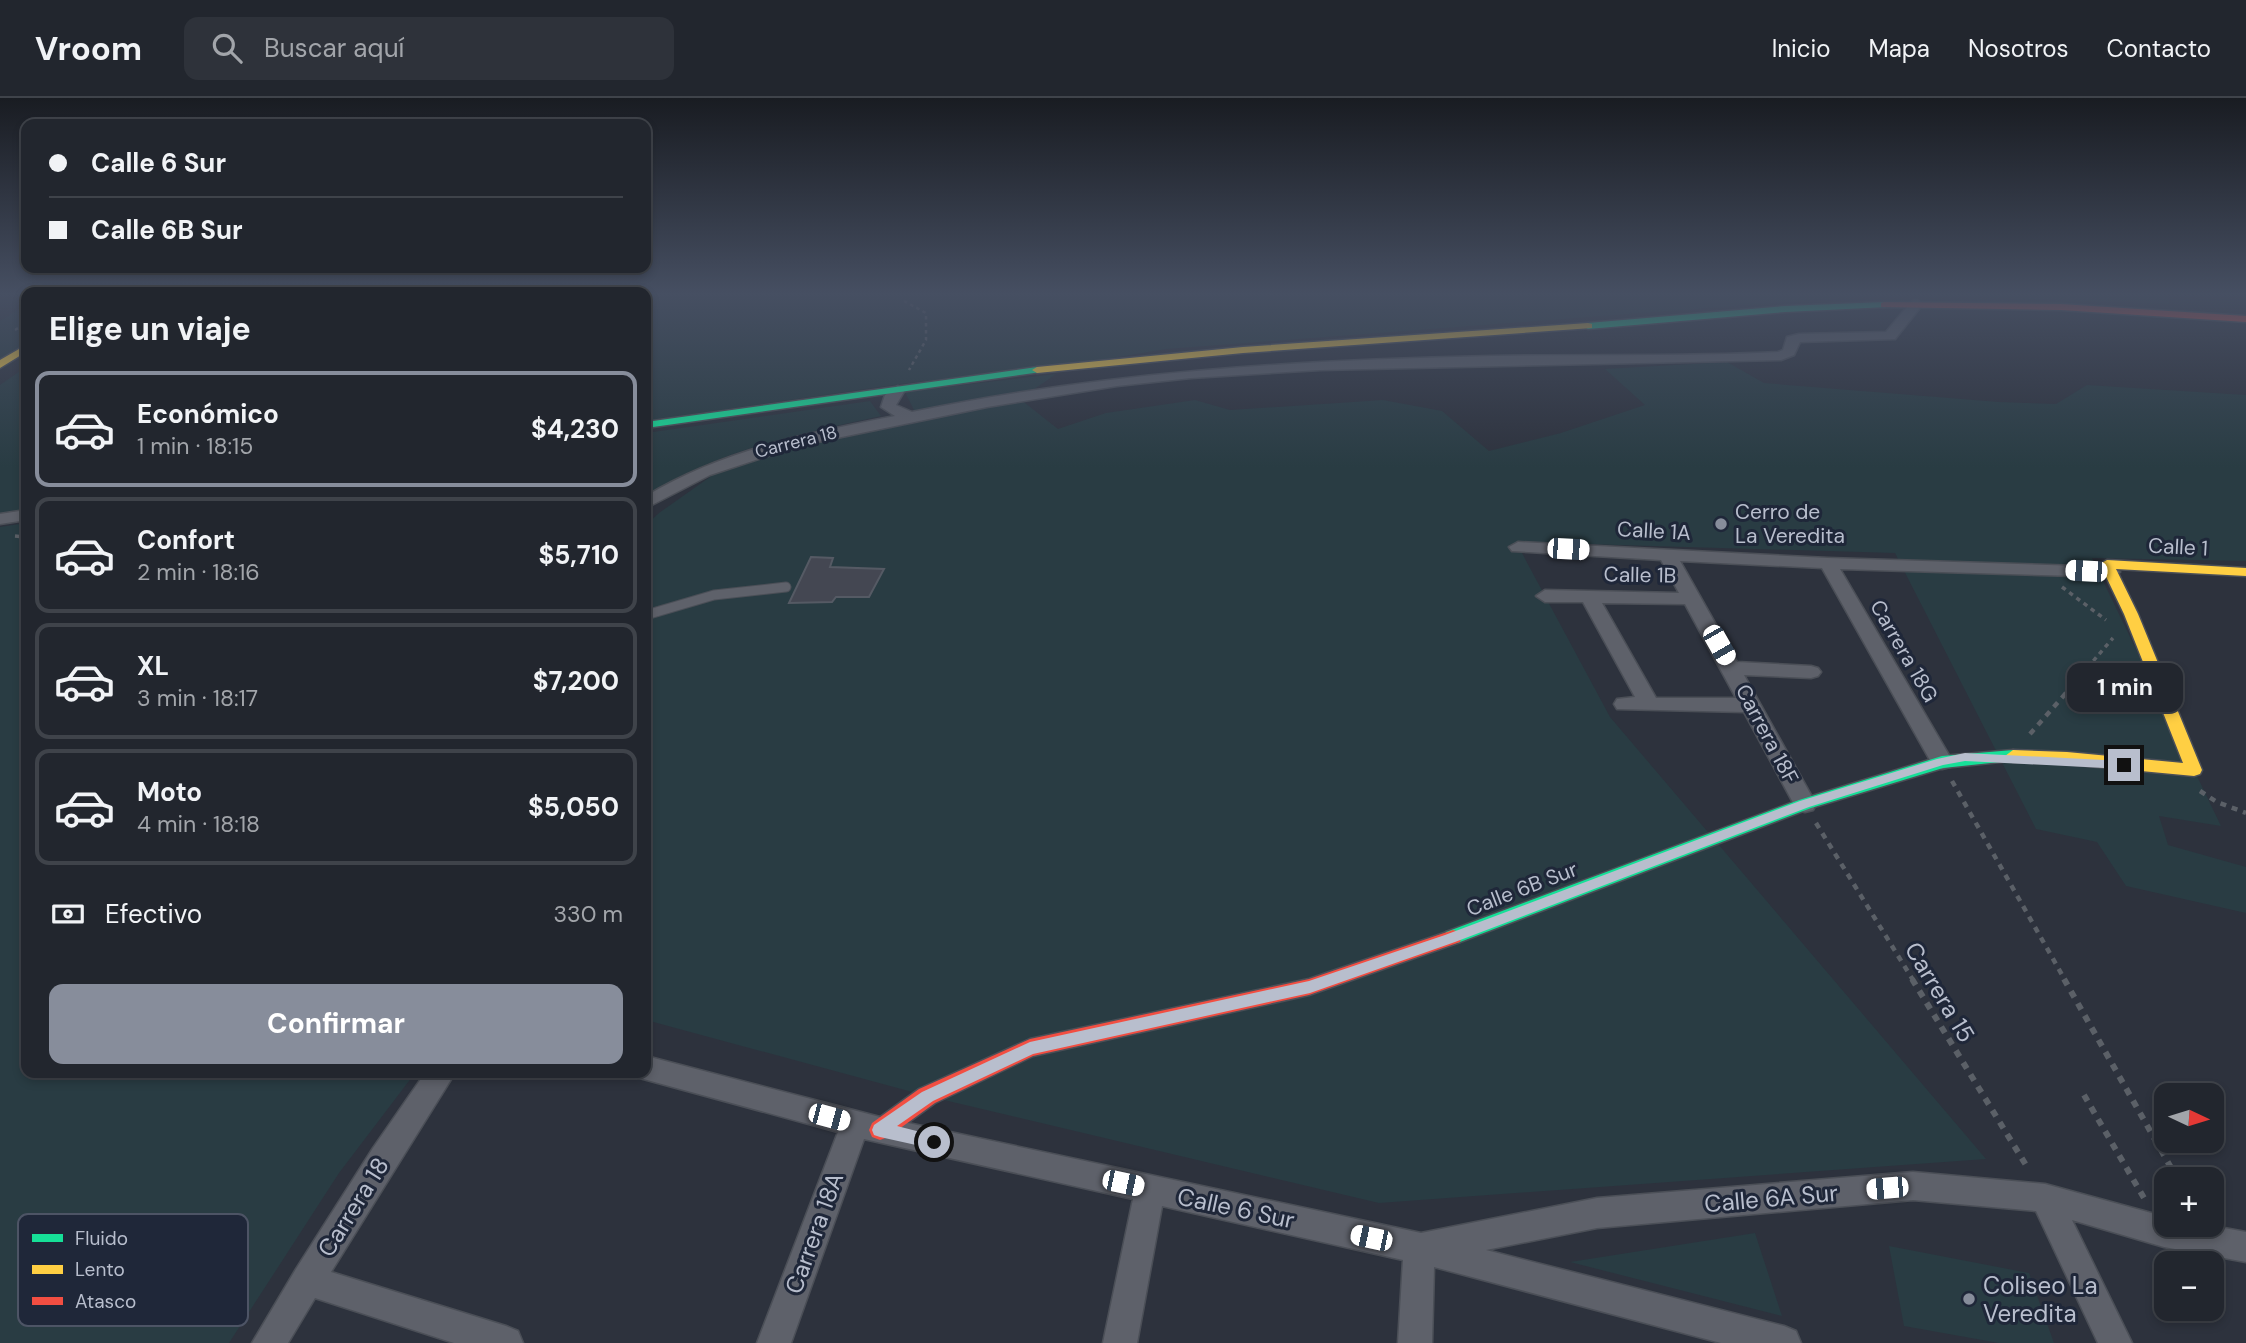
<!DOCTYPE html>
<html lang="es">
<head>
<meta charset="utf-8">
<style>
	:root { --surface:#22262e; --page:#2e323a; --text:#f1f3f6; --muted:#a2a5aa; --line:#3f434a; --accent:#878d9b }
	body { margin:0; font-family:"DM Sans",sans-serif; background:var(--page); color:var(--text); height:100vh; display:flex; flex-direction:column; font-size:26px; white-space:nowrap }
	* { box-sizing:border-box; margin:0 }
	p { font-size:23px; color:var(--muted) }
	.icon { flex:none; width:38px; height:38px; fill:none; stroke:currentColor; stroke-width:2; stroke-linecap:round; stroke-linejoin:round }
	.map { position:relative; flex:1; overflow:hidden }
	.side { position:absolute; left:21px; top:189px; width:630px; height:791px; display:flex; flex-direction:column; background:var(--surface); border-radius:14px; box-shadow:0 4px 10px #0003,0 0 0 2px var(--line) }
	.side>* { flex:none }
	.top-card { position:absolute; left:21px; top:21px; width:630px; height:154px; border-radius:14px; box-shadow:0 4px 10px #0003,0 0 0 2px var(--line); display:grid; align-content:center; height:154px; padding:0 28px; background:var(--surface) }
	.needle { width:46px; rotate:94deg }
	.fabs { position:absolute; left:2154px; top:985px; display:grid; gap:14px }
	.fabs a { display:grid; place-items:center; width:70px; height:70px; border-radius:14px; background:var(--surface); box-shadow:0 4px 10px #0003,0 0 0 2px var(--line); font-size:35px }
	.end { position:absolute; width:32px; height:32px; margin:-16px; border:9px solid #b8becd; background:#111; box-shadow:0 0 0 4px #111 }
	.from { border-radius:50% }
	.bubble { position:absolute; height:49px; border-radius:14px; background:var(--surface); box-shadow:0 4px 10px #0003,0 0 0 2px var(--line); font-size:23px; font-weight:700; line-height:49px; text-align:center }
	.car { position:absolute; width:21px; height:42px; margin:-21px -10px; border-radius:9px; box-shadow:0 0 5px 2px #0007; background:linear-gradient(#fff 24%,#345 0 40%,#fff 0 76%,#345 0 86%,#fff 0) }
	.top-card b { display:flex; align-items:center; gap:24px; height:66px; font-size:26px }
	.top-card b+b { border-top:2px solid var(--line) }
	.top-card i { width:18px; height:18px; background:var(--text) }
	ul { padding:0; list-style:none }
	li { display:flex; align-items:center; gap:21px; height:116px; margin:0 14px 10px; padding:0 14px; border:4px solid var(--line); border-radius:14px }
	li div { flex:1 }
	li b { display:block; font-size:26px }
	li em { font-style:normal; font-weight:700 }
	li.active { border-color:var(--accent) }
	li>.icon { width:63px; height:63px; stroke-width:1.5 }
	h2 { padding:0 28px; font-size:32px; line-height:84px }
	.pay { display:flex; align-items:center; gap:18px; height:77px; padding:0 28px; font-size:26px }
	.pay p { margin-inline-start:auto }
	.button { display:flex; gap:14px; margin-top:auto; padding:14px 28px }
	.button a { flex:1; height:80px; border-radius:14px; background:var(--accent); color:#fff; font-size:28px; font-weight:700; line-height:80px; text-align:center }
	header { display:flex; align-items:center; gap:42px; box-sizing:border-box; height:98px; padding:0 35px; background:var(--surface); border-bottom:2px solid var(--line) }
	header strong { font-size:33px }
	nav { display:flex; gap:38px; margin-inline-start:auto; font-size:24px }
	.search { width:490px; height:63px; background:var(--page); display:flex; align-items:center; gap:18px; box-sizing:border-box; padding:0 24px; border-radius:14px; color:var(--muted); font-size:26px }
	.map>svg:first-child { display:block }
</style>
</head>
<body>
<header>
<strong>Vroom</strong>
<div class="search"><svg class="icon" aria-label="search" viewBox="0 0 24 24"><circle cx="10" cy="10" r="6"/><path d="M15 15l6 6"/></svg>Buscar aquí</div>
<nav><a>Inicio</a><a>Mapa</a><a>Nosotros</a><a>Contacto</a></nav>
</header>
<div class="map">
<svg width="2246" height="1245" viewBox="0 0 2246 1245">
	<rect width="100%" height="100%" fill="#2d323d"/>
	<path fill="#293c43" d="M138 194H2165L2170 206 1893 196 1166 251 1070 267 900 286 646 323V194Z
		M26 207V245L0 262V223Z
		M1727 264 1764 285 1999 304 2056 306 2087 287 2246 297V463L2092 460 2221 728 2159 718 2168 747 2246 769V815L2126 788 2097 744 2036 731 1895 455 1516 444 1610 619 1986 1061 1379 1105 927 998 646 922V427L659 415 717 374 804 347 920 324 905 294 1056 276 1020 301 1058 331 1106 315 1195 302 1230 312 1383 302 1442 313 1489 353 1561 335 1645 307 1605 271Z
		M26 269V412L0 416V287Z
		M870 303 881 318C796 337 722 351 646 397V335Z
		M26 425V975H415L339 1075 229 1245H0V429Z
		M1755 1135 1782 1218 1570 1164Z
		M1889 1148 2029 1175 2054 1245H1999L1904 1228Z"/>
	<path fill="#444752" stroke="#555a64" stroke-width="2" d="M811 459 833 460 830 469 884 471 869 499H836L832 504 789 505Z"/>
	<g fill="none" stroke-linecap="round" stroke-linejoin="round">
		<defs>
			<path id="lane" d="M646 517 714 497 786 489"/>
			<path id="street" d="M1917 202 1923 206 1895 241 1800 244 1794 257 1781 262 1320 272 1191 280 1117 288 987 309 798 348 710 377 646 410V398C723 352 808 335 895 318L881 309 885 297 898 288 905 292 896 307 912 314C1105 274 1296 262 1492 258 1587 256 1683 259 1778 254L1783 252 1787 239 1799 236 1886 234 1912 203Z
				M26 412V422L0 426V416Z
				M1518 444 1828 460 2111 469 2120 474 2111 479 1840 471 1953 664 1950 669 1942 671 1934 669 1931 664 1822 470 1680 463 1737 564 1811 568 1818 570 1821 574 1818 578 1811 580 1744 577 1816 706 1813 712 1805 714 1797 712 1744 614 1617 611 1614 606 1617 601 1635 599 1583 504H1545L1536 498 1545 492 1679 495 1661 462 1512 453 1509 449ZM1602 505 1685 506 1736 600H1656Z
				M646 958 880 1019 1421 1135 1597 1100 1913 1074 2045 1086 2166 1119V1127H2208L2246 1134V1164L2164 1149 2072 1122 2132 1245H2098L2036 1113 1913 1102 1597 1130 1486 1152 1784 1228 1796 1233 1801 1245H1721L1434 1169 1432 1245H1398L1403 1162 1162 1108 1137 1245H1103L1133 1101 864 1041 791 1245H757L838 1034 636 979 634 975H646Z
				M425 975H455L331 1174 506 1228 518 1233 523 1245H454L315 1200 288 1245H252L296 1171 373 1050Z"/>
			<path id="fast" d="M1884 204 1887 205V209L1785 214 1588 231 1583 228 1588 225 1785 208Z
				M1037 269 1041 270V274L646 330V324Z
				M2013 652 2019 654 2021 658 2019 662 1943 670 1811 710 1460 844 1453 846 1446 844 1444 839 1446 834 1799 702 1942 658Z"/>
			<path id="slow" d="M1588 225 1592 226V230L1243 255 1037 275 1032 272 1037 269 1243 249Z
				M26 247V254L0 270V262Z
				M2107 462 2246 470V478L2116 471 2138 516 2202 672 2200 676 2194 678 2067 666 2013 664 2005 658 2013 652 2067 654 2183 665 2124 516 2100 466Z"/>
			<path id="jam" d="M1884 204 2061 206 2246 218V224L2061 212 1881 209V205Z
				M1453 832 1460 834 1462 839 1460 844 1309 897 1033 958 935 1005 888 1039 880 1042 872 1039 869 1032 872 1025 919 991 1030 941 1309 881Z"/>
		</defs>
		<use href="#lane" stroke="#4b4f57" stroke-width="11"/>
		<use href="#street" stroke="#4b4f57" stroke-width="3"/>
		<use href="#fast" stroke="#4b4f57" stroke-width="3"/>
		<use href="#slow" stroke="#4b4f57" stroke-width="3"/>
		<use href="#jam" stroke="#4b4f57" stroke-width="3"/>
		<path stroke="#5b6067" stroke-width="2.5" stroke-dasharray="3.5 3.5" stroke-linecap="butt" d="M904 203 926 215V242L909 272
			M15 232 26 225"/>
		<path stroke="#5b6067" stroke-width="3.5" stroke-dasharray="4.5 4.5" stroke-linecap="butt" d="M15 438 26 439
			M2062 489 2106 522
			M2064 597 2113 540"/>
		<path stroke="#5b6067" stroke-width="4.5" stroke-dasharray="6 6" stroke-linecap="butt" d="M2030 636 2066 595
			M1952 683 2065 882
			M2200 693 2217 704 2246 715
			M1816 725 1913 882"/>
		<path stroke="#5b6067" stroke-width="6" stroke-dasharray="7 7" stroke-linecap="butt" d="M1912 881 2029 1072
			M2064 881 2178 1082
			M2084 997 2144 1100"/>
		<use href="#lane" stroke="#5e616a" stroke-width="9"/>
		<use href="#street" fill="#5e616a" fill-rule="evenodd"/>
		<use href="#fast" fill="#16e098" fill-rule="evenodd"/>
		<use href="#slow" fill="#ffcf43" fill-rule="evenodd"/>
		<use href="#jam" fill="#f24e42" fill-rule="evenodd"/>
	</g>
	<linearGradient id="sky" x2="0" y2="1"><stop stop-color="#191c22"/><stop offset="0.53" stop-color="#464f62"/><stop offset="1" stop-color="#464f62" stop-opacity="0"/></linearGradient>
	<rect width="2246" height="369" fill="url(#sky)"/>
	<path fill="#b8becd" d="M1965 655 2124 663 2130 667 2124 671 1965 663 1943 667 1809 709 1455 844 1310 895 1033 956 933 1003 897 1028 940 1039 942 1044 940 1049 934 1051 880 1039 874 1037 872 1032 874 1027 922 994 1030 944 1309 883 1445 837 1800 703 1937 661Z"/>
	<g fill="#878d9b" stroke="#1f2739" stroke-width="2.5">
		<circle cx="1721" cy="426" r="7"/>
		<circle cx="1969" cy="1201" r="7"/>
	</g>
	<g text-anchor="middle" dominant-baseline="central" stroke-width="6" stroke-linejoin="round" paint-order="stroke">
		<g font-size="18" fill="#b8becd" stroke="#1f2739">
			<text transform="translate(796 344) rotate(-14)">Carrera 18</text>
		</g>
		<g font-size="21" fill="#b8becd" stroke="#1f2739" text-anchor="start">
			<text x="1735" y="414">Cerro de<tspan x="1735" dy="24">La Veredita</tspan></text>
		</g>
		<g font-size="21" fill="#b8becd" stroke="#1f2739">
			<text transform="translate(1654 433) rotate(3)">Calle 1A</text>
			<text transform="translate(2178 449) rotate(3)">Calle 1</text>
			<text transform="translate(1640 477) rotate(1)">Calle 1B</text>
			<text transform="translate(1904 553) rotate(60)">Carrera 18G</text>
			<text transform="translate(1767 636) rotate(62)">Carrera 18F</text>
			<text transform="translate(1522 791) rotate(-21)">Calle 6B Sur</text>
		</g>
		<g font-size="24" fill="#b8becd" stroke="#1f2739">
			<text transform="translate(1940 894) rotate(59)">Carrera 15</text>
			<text transform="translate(1771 1100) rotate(-5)">Calle 6A Sur</text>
			<text transform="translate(353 1109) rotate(-58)">Carrera 18</text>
			<text transform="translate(1236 1110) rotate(12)">Calle 6 Sur</text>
			<text transform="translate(814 1135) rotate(-70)">Carrera 18A</text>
		</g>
		<g font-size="24" fill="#b8becd" stroke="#1f2739" text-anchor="start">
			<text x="1983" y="1187">Coliseo La<tspan x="1983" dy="28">Veredita</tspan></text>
		</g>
	</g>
	<rect x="18" y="1116" width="230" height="112" rx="10" fill="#1f2739" stroke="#4d5465" stroke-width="2"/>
	<rect x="32" y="1136" width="31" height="8" fill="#16e098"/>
	<rect x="32" y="1167" width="31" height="9" fill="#ffcf43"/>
	<rect x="32" y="1199" width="31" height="8" fill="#f24e42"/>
	<g font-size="19" fill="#b8becd">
		<text x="75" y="1147">Fluido</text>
		<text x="75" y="1178">Lento</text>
		<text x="75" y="1210">Atasco</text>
	</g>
</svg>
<div class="fabs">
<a><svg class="needle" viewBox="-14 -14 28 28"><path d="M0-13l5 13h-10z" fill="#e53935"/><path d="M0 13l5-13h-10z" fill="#a2a5aa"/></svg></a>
<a>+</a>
<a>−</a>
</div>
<i class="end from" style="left:934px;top:1044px"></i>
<i class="end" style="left:2124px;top:667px"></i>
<div class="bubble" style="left:2067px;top:565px;width:116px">1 min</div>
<i class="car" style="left:1568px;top:451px;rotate:93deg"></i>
<i class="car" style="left:2086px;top:473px;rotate:273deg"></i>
<i class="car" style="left:1719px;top:547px;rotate:150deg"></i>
<i class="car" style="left:829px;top:1019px;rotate:105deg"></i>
<i class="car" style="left:1123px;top:1085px;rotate:102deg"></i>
<i class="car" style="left:1887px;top:1090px;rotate:265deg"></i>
<i class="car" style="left:1371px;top:1140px;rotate:282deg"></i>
<div class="top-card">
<b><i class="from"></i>Calle 6 Sur</b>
<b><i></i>Calle 6B Sur</b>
</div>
<section class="side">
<h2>Elige un viaje</h2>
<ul>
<li class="active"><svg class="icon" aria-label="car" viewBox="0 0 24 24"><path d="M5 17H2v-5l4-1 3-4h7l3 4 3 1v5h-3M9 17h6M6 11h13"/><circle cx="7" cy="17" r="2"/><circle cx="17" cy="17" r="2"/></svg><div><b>Económico</b><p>1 min · 18:15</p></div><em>$4,230</em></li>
<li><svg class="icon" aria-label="car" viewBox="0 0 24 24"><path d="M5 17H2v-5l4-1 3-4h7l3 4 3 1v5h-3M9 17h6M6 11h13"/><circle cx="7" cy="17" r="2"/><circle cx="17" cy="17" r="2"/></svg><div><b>Confort</b><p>2 min · 18:16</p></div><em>$5,710</em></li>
<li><svg class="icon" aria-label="car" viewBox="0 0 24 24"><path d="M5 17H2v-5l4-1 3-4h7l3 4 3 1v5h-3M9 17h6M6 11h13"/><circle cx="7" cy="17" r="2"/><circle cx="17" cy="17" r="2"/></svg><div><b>XL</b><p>3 min · 18:17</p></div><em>$7,200</em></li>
<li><svg class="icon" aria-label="car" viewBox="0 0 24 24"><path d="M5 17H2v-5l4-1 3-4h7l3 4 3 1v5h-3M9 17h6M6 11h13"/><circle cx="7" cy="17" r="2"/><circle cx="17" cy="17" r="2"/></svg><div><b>Moto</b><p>4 min · 18:18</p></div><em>$5,050</em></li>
</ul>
<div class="pay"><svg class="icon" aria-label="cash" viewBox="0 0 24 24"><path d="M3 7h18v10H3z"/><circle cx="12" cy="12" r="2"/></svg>Efectivo<p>330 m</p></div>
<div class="button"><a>Confirmar</a></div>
</section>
</div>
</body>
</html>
